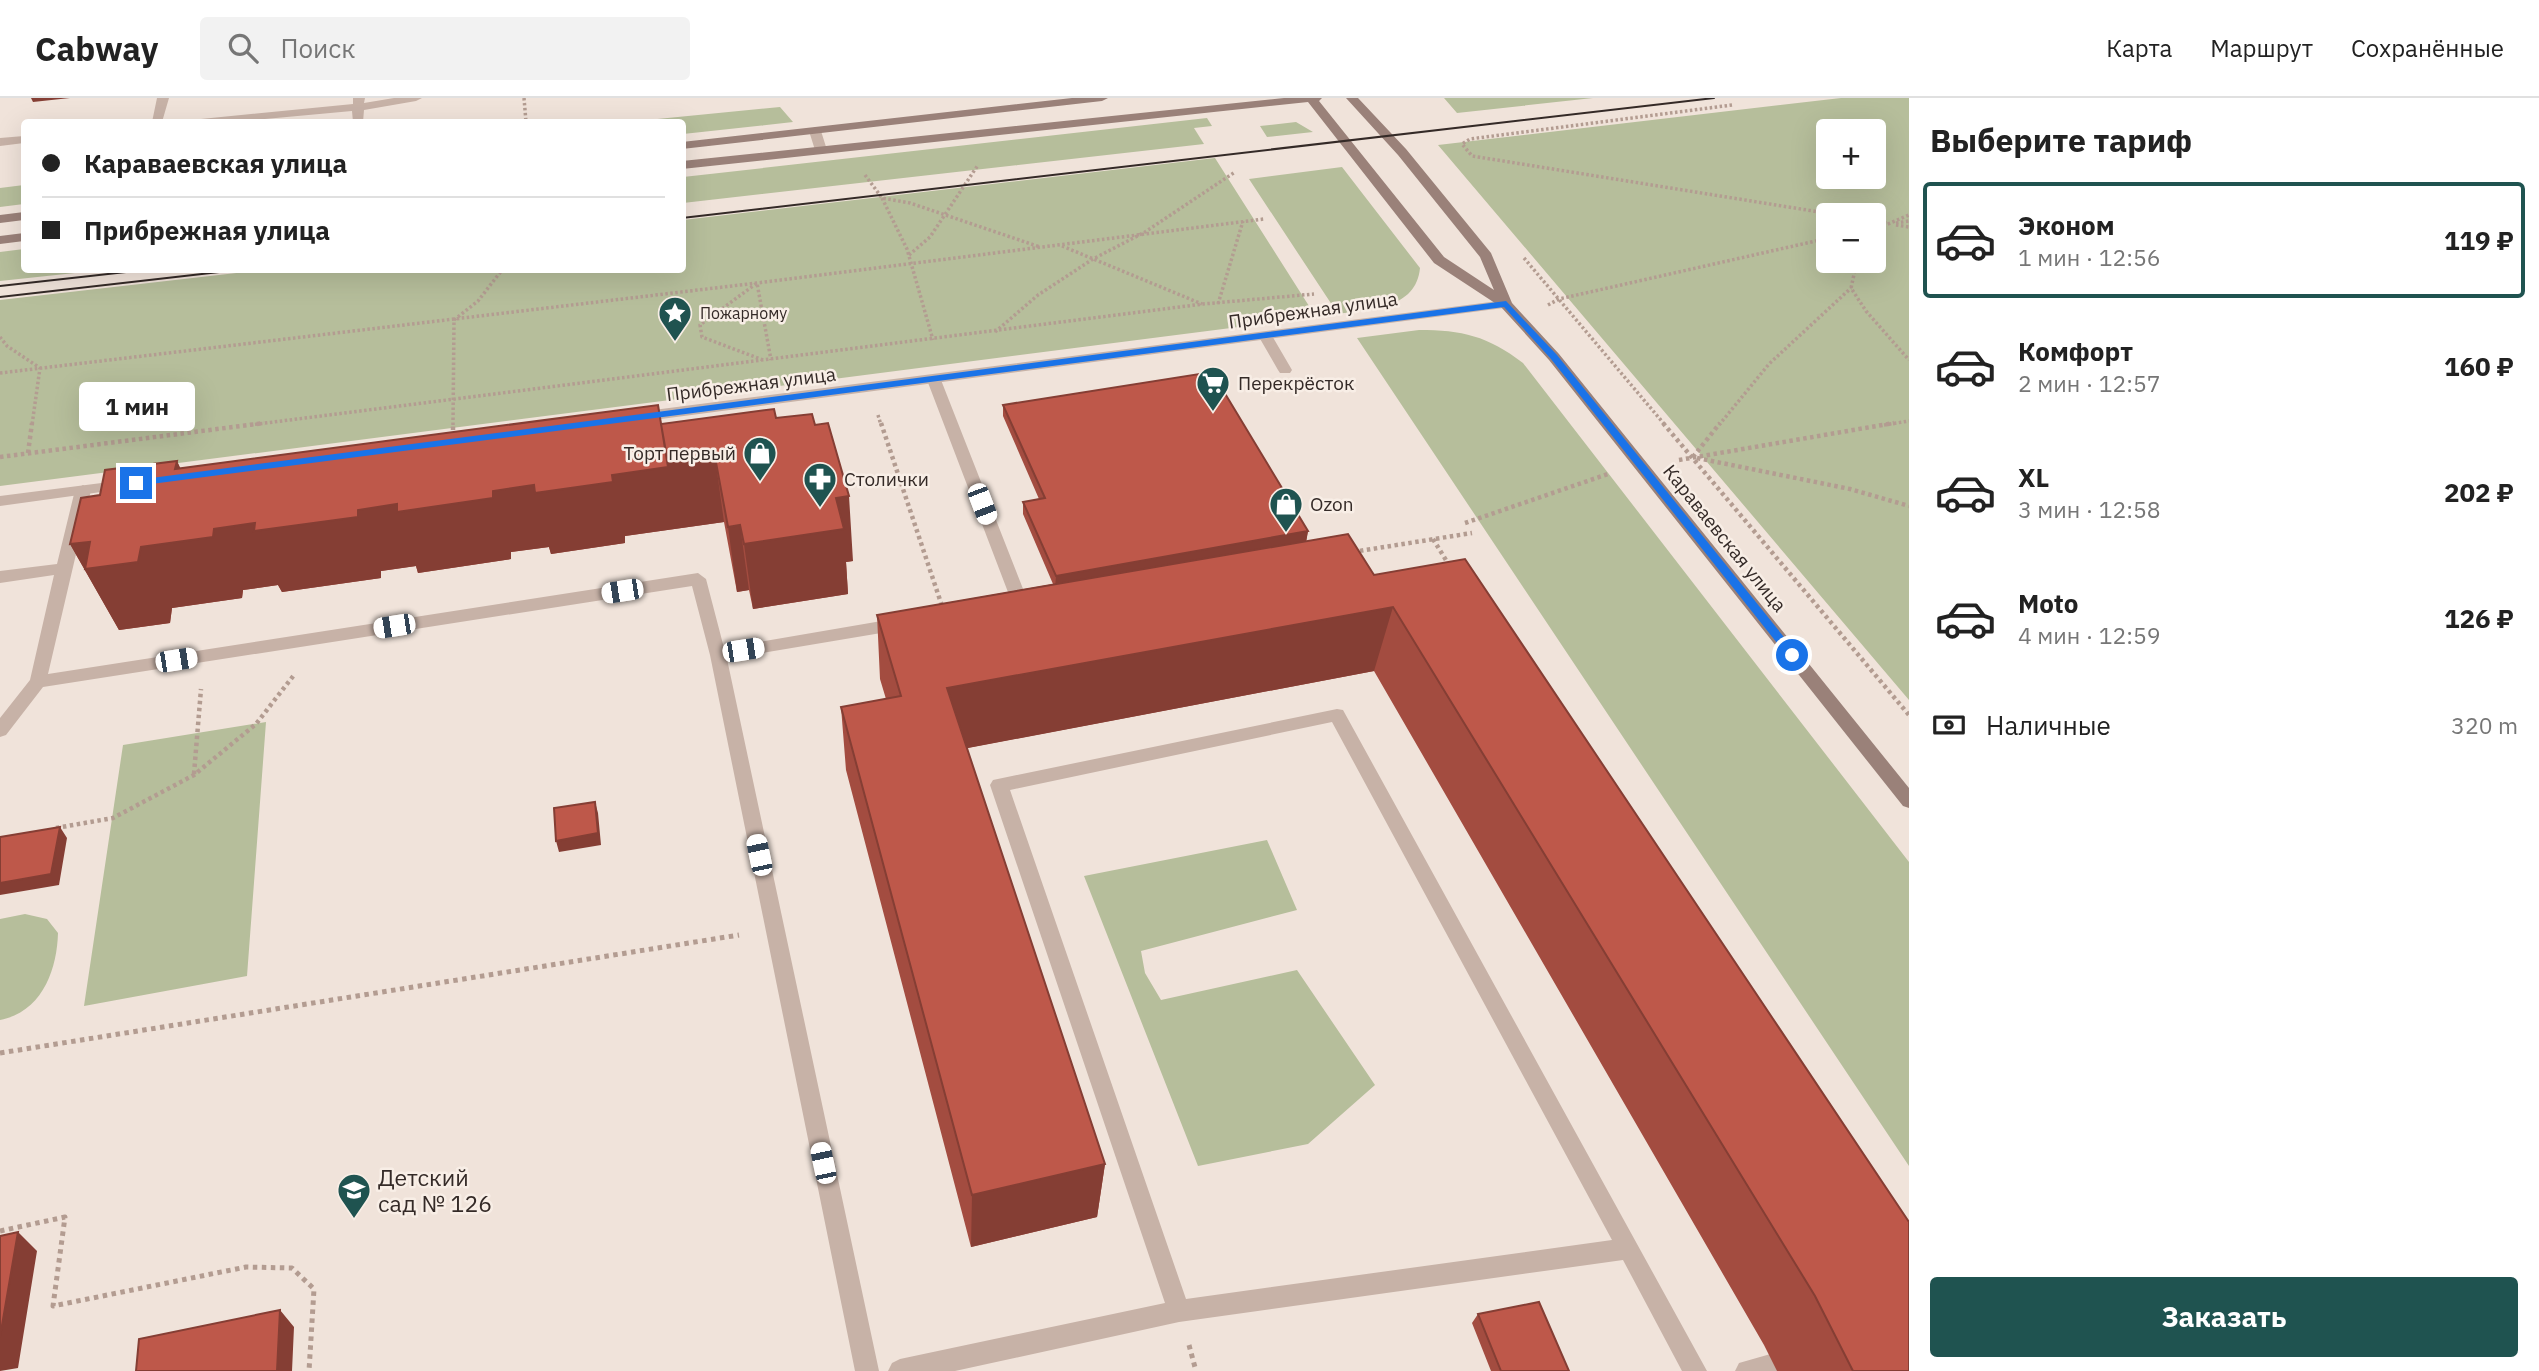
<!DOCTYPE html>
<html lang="ru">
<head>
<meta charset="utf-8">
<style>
	:root { --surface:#fff; --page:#f2f2f2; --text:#222; --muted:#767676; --line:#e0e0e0; --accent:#1f5350 }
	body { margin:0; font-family:"IBM Plex Sans",sans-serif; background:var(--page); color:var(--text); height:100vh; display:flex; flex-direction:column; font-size:26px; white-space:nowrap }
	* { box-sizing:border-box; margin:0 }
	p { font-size:23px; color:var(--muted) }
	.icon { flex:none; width:38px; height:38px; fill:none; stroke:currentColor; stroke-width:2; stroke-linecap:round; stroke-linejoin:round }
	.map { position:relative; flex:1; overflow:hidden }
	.side { display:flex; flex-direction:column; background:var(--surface); width:630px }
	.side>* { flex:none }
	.guide { position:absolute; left:21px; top:21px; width:665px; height:154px; border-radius:7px; box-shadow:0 7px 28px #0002; display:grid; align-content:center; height:154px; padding:0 21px; background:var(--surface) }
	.fabs { position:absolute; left:1816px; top:21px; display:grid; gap:14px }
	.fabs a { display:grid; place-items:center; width:70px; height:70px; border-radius:7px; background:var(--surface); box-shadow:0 7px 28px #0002; font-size:35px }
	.end { position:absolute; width:32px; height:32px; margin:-16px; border:9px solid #1a73e8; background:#fff; box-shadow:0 0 0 4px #fff }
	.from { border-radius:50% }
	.bubble { position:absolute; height:49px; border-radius:7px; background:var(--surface); box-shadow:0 7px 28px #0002; font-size:23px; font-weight:700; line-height:49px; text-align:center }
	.car { position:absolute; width:21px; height:42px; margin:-21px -10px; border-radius:9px; box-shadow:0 0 5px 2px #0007; background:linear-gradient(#fff 24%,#345 0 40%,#fff 0 76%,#345 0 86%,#fff 0) }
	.guide b { display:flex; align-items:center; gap:24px; height:66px; font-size:26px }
	.guide b+b { border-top:2px solid var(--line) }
	.guide i { width:18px; height:18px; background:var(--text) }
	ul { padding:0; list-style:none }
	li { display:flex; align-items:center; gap:21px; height:116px; margin:0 14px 10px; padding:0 7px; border:4px solid transparent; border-radius:7px }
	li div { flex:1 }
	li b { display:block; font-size:26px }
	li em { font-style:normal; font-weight:700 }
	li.current { border-color:var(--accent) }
	li>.icon { width:63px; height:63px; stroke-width:1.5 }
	h2 { padding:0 21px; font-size:32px; line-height:84px }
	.pay { display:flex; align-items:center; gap:18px; height:77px; padding:0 21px; font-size:26px }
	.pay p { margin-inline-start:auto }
	.action { display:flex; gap:14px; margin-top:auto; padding:14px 21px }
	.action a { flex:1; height:80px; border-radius:7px; background:var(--accent); color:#fff; font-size:28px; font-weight:700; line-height:80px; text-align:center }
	header { display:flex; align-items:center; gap:42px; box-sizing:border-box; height:98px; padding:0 35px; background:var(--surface); border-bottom:2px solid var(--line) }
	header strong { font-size:33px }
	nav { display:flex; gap:38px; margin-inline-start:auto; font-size:24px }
	.search { width:490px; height:63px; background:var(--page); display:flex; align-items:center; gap:18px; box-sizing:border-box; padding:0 24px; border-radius:7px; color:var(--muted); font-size:26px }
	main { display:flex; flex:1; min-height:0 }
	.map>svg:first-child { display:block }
</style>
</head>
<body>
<header>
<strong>Cabway</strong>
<div class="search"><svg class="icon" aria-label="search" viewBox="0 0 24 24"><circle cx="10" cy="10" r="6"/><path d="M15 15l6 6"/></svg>Поиск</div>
<nav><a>Карта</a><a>Маршрут</a><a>Сохранённые</a></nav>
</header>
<main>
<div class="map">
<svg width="1909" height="1273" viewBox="0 0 1909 1273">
	<rect width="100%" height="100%" fill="#f0e3da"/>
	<path fill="#b6be9b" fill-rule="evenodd" d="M1444 0H1593L1457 15Z
		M1841 0H1909V602L1438 47ZM1829 33H1874V79H1829ZM1829 117H1874V163H1829Z
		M780 9 793 24 683 36 682 24H627Z
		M1207 20 1212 28 1194 30 1204 46 683 105V79Z
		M1296 24 1313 34 1267 39 1260 28Z
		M1215 60 1316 219 0 388V202L262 172H682L683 122Z
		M1342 69 1420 170C1416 211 1371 211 1338 216L1249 81Z
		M24 87V106L0 109V90Z
		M24 151V172H103L0 183V154Z
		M1419 232C1462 232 1488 238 1523 265L1909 764V1068L1357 240Z
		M266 624 247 878 84 908 123 647Z
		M1267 742 1297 812 1141 853 1145 875 1161 902 1297 872 1375 987 1308 1046 1198 1068 1084 778Z
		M25 816 47 821 58 835C57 872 42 914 0 922V821Z"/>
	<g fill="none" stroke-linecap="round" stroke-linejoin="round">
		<path stroke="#b39c91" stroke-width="3.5" stroke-dasharray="2.5 2.5" stroke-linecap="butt" d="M524 0 526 24
			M1732 7 1470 41 1462 46 1472 58 1838 117
			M865 77 882 100 910 105 1040 149
			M882 100 907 151 933 242
			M1874 123 1887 125
			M1896 125 1909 123
			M1896 127 1909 129
			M1874 132 1909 117
			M1062 148 1202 206
			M909 157 930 139 978 67
			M1524 160 1665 327
			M1857 163 1851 190 1866 213 1909 262
			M1218 206 1243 123
			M1548 207 1559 201 1829 140
			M995 234 1038 197 1093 161 1145 134 1235 74
			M0 239 7 248 40 270 32 327
			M763 262 702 239 700 227 757 185 771 262
			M0 275 757 185 1264 121
			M878 317 881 327
			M250 327 1203 206 1314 196
			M453 327 454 222 478 203 502 172
			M1719 327 1769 266 1851 190
			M1884 327 1909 323"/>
		<path stroke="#b39c91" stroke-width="4.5" stroke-dasharray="3.5 3.5" stroke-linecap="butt" d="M881 325 943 511
			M1663 325 1909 617
			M453 339V325
			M28 355 32 325
			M0 359 264 325
			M1693 359 1720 325
			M1697 360 1850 391 1909 408
			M1679 362 1894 325
			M1465 425 1608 376
			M1433 441 1449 467
			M1353 454 1472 435
			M194 676 201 591
			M56 730 113 720 194 677 256 626 294 577"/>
		<path stroke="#b39c91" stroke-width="5" stroke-dasharray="4.5 4.5" stroke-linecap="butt" d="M0 955 739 837
			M0 1133 65 1119 53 1208 246 1169 292 1170 314 1191 309 1273
			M1189 1247 1196 1273"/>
		<path fill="#c7b2a7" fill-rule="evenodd" d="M157 0H169L162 24H152Z
			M353 0H365L364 5 394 0H422L416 3 364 12 363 24H353L352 13 232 24H195L201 21 353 6Z
			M815 29 821 33 827 52 825 55 815 52 809 33Z
			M24 38V45L0 48V40Z
			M1266 235 1271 236 1292 272 1290 275H1280L1278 272 1259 239Z
			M934 278 941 282 1029 506 1027 510 1013 513 1005 507 1011 502 927 282Z
			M83 387 91 392 48 576 698 475 706 481 724 550 899 520 905 522 907 526 905 530 899 532 727 561 879 1273H855L710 557 692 488 43 589 6 637 0 639V620L30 582 54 477 0 485V473L57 466 75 392Z
			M1337 611 1343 612 1707 1273H1682L1623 1162 1179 1224 955 1273H888L892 1265 900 1261 1165 1205 990 687 993 682ZM1332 624 1612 1142 1186 1201 1010 692Z
			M1774 1255 1782 1259 1786 1267 1783 1273H1735L1739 1265Z"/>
		<path fill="#c7b2a7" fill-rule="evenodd" d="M1506 202 1511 203V209L638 324 631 319 638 314Z
			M125 382 133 387 130 390 0 408V398Z"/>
		<path fill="#9a8179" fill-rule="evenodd" d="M1072 0H1108L1102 3 682 51V44Z
			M1284 0H1322L1319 3 1444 159 1494 192 1480 159 1398 57 1346 0H1358L1406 51 1491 155 1512 205 1559 256 1909 690V710L1903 708 1549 262 1501 209 1434 165 1308 4 682 71V63Z
			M24 114V122L0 125V117Z
			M24 135V143L0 146V138Z"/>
		<path stroke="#342a27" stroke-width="2" d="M682 120 1714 0
			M0 188 144 172
			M0 199 237 172"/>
	</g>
	<path fill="#a34c40" d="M1003 307 1308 433 1306 443 1374 477 1909 1273H1777L1764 1247 1374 573 967 650 1105 1066 1097 1119 971 1149 846 672 841 609 886 601 880 581 877 517 1053 486 1023 416V404L1039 401 1003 318Z
		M776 320 853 463 846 464 848 496 753 511 749 492 737 494 724 424 625 438V445L551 456 549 449 511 454V461L418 475 416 468 381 473V480L282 494 278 487 243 492 242 500 172 510 170 525 119 532 70 446 100 397 177 363 180 371Z
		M1478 1216 1569 1273H1491L1472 1225Z"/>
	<path fill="#853e34" d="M31 0H70L33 4Z
		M715 359 724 424 625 438V445L551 456 549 449 511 454V461L418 475 416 468 381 473V480L282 494 278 487 243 492 242 500 172 510 170 525 119 532 70 446 90 444 141 449 214 431 612 377 668 365Z
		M177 363 206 424 175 371Z
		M849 398 853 463 846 464 848 496 753 511 744 446 836 400Z
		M740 427 749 492 737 494 728 429Z
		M1308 433 1306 445 1055 490 1056 478Z
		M1393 509 1374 573 947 654V590Z
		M595 704 598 715 601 747 559 754 556 743Z
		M60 729 67 740 59 787 0 797V785Z
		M1105 1066 1097 1119 971 1149 972 1097Z
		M18 1134 37 1153 18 1270 0 1273V1239Z
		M280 1212 294 1229 292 1273H277Z"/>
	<path fill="#be584a" stroke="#853e34" stroke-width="2" d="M1212 274 1308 433 1056 478 1023 404 1045 400 1003 307Z
		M658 307 668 369 612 377 613 384 535 395 534 387 493 393V400L397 414V406L358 412V419L254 433 255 425 214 431 213 439 141 449 138 464 85 471 90 444 70 446 81 400 100 397 105 372 177 363 175 371Z
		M774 311 776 320 812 316 815 327 828 325 849 398 836 400 844 431 744 446 740 427 728 429 715 359 668 365 661 326Z
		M1348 436 1374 477 1465 461 1909 1124V1273H1853L1815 1198 1393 509 947 590 1105 1066 972 1097 841 609 901 598 877 517Z
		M595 704 598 735 556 743 554 710Z
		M60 729 51 776 0 785V739Z
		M18 1134 0 1239V1138Z
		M1539 1204 1569 1273H1501L1478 1216Z
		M280 1212 277 1273H136L139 1241Z"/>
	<path fill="#1a73e8" d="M1506 203 1557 257 1796 554V560H1789L1551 261 1504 209 136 388 131 385 136 382Z"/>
	<defs>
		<symbol id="sight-pin" viewBox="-11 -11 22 30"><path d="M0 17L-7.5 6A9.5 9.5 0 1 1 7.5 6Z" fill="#1f5350" stroke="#f8eee6"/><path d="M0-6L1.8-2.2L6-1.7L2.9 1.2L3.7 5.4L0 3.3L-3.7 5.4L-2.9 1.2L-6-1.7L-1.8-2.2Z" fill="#fff"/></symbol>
		<symbol id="supermarket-pin" viewBox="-11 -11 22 30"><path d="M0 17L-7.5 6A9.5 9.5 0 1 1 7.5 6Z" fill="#1f5350" stroke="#f8eee6"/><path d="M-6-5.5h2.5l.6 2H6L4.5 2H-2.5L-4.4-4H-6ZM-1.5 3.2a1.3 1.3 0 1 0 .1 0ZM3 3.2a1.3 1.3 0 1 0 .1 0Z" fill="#fff"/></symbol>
		<symbol id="shop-pin" viewBox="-11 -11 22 30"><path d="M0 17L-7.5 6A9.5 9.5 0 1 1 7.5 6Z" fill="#1f5350" stroke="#f8eee6"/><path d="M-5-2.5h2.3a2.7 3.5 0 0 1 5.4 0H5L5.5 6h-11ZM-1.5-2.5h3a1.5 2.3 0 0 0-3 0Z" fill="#fff"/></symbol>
		<symbol id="pharmacy-pin" viewBox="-11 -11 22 30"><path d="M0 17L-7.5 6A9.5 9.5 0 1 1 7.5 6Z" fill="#1f5350" stroke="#f8eee6"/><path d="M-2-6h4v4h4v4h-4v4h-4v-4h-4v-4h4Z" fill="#fff"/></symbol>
		<symbol id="school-pin" viewBox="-11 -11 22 30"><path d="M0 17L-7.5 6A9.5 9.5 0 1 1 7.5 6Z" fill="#1f5350" stroke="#f8eee6"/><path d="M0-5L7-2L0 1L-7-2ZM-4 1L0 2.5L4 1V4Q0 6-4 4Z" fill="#fff"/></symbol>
	</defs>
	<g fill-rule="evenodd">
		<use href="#sight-pin" x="656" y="196" width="38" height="52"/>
		<use href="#supermarket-pin" x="1194" y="266" width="38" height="52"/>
		<use href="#shop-pin" x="741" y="336" width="38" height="52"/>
		<use href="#pharmacy-pin" x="801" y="362" width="38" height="52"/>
		<use href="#shop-pin" x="1267" y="387" width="38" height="52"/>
		<use href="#school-pin" x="335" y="1073" width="38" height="52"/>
	</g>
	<g text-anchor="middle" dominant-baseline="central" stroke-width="5" stroke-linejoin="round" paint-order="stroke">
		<g font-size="16" fill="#342a27" stroke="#f8eee6" text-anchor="start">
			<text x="700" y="215">Пожарному</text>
		</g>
		<g font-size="19" fill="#342a27" stroke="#f8eee6">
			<text transform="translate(1313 212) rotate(-8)">Прибрежная улица</text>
			<text transform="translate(751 286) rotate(-7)">Прибрежная улица</text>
			<text transform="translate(1725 440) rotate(51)">Караваевская улица</text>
		</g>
		<g font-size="19" fill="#342a27" stroke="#f8eee6" text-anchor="start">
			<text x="1238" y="285">Перекрёсток</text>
			<text x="736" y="355" text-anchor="end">Торт первый</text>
			<text x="844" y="381">Столички</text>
			<text x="1310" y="406">Ozon</text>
		</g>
		<g font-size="23" fill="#342a27" stroke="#f8eee6" text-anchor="start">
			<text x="378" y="1079">Детский<tspan x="378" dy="26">сад № 126</tspan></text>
		</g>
	</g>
</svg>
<div class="fabs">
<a>+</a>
<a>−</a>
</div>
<i class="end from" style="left:1792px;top:557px"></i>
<i class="end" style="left:136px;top:385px"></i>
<div class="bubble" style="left:79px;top:284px;width:116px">1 мин</div>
<i class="car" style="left:982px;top:406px;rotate:159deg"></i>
<i class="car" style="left:622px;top:493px;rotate:261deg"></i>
<i class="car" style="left:394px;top:528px;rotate:261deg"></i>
<i class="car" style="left:743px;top:552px;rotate:81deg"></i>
<i class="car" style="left:176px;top:562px;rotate:81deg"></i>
<i class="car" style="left:759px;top:757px;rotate:348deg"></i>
<i class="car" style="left:823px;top:1065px;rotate:348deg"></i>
<div class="guide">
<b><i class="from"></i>Караваевская улица</b>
<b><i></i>Прибрежная улица</b>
</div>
</div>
<section class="side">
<h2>Выберите тариф</h2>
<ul>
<li class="current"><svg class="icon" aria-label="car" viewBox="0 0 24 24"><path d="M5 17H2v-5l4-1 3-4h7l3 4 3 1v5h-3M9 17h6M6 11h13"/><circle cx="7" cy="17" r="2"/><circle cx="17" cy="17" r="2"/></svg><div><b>Эконом</b><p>1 мин · 12:56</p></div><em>119 ₽</em></li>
<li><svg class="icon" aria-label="car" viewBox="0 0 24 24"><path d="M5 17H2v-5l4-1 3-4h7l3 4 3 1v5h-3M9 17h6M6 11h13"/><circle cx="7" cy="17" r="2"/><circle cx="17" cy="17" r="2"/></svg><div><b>Комфорт</b><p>2 мин · 12:57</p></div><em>160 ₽</em></li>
<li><svg class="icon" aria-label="car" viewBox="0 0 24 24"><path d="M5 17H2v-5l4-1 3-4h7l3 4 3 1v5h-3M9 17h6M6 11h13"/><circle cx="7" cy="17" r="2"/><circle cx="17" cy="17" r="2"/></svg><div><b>XL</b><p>3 мин · 12:58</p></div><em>202 ₽</em></li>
<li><svg class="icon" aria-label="car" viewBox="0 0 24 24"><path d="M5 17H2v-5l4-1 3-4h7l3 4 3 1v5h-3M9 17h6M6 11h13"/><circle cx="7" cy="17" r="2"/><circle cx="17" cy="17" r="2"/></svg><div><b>Moto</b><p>4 мин · 12:59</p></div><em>126 ₽</em></li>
</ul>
<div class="pay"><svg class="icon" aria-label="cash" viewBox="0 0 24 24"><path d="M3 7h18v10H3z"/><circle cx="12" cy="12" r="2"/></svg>Наличные<p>320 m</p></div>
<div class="action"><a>Заказать</a></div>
</section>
</main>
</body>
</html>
